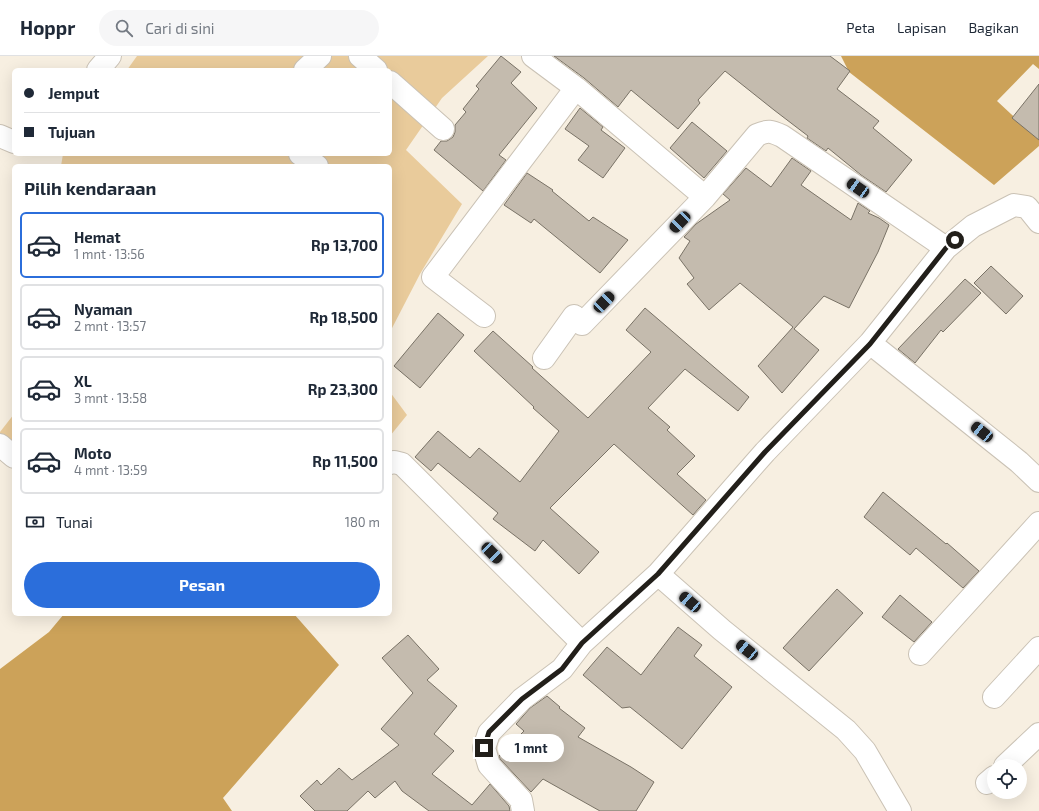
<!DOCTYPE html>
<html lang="id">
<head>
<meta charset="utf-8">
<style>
	:root { --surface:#fff; --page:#f6f6f7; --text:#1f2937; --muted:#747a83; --line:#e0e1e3; --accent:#2b6edb }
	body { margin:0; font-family:"Exo 2",sans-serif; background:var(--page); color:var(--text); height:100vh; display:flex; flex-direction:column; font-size:15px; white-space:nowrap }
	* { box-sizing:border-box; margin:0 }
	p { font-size:13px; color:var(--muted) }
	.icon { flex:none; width:22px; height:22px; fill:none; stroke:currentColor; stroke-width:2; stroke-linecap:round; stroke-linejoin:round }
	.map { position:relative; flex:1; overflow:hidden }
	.sheet { position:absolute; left:12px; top:108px; width:380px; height:452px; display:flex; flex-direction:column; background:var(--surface); border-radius:6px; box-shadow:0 4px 16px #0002 }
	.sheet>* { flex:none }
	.guide { position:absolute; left:12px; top:12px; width:380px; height:88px; border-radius:6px; box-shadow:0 4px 16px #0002; display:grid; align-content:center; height:88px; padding:0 12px; background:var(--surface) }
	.controls { position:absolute; left:987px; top:703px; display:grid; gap:8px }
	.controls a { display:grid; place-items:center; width:40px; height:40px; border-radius:50%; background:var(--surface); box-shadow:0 4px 16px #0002; font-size:20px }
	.end { position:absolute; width:18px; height:18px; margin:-9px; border:5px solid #221f1a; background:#fff; box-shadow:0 0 0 2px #fff }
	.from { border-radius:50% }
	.bubble { position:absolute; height:28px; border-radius:14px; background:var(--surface); box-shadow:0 4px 16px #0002; font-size:13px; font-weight:700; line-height:28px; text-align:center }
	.car { position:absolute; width:12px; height:24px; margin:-12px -6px; border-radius:5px; box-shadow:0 0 3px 1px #0007; background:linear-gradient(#222 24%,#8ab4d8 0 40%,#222 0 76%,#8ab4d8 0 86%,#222 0) }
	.guide b { display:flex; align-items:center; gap:14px; height:38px; font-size:15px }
	.guide b+b { border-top:1px solid var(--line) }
	.guide i { width:10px; height:10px; background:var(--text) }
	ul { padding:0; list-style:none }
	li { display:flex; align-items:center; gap:12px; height:66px; margin:0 8px 6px; padding:0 4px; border:2px solid var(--line); border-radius:6px }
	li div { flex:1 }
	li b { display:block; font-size:15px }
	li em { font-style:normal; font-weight:700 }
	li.on { border-color:var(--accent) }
	li>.icon { width:36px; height:36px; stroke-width:1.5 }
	h2 { padding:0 12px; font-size:18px; line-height:48px }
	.pay { display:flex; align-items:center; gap:10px; height:44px; padding:0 12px; font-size:15px }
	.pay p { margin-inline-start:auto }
	.cta { display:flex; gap:8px; margin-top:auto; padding:8px 12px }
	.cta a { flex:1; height:46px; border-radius:24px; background:var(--accent); color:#fff; font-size:16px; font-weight:700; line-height:46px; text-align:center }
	header { display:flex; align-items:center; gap:24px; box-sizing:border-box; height:56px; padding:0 20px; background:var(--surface); border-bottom:1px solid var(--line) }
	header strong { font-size:19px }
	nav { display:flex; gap:22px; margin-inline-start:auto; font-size:14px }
	.search { width:280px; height:36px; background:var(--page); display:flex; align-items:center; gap:10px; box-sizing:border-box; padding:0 14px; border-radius:22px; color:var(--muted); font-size:15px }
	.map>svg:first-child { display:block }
</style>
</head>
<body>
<header>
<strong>Hoppr</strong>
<div class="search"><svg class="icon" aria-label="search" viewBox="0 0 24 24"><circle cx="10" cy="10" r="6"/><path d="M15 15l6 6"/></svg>Cari di sini</div>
<nav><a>Peta</a><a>Lapisan</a><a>Bagikan</a></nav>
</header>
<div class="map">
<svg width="1039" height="755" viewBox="0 0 1039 755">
	<rect width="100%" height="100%" fill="#f7efe1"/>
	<path fill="#e9cb9b" d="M137 0H488L442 42 406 94 462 148 420 218 390 276V110H61L63 98H390V14H127Z
		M390 336 407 359 390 380Z
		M14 358V405L0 393V376Z"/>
	<path fill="#cca259" d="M841 0H1039V13L1033 8 997 45 1039 84V90L994 129 849 16Z
		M64 558H294L339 609 223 742 232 755H0V613L49 576Z"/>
	<path fill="#c4bbae" stroke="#797266" d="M501 0 521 16 511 27 537 52 499 99 506 104 483 135 434 94 441 85H447L453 81 455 76V69L466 56 463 53 479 33 476 30Z
		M554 0H830L850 15 837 33 879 65 873 72 912 104 886 136 861 119 828 92 826 95 807 82 808 80 774 54 725 15 698 44 700 47 678 73 631 34 618 51 584 22Z
		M1039 28V84L1012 62Z
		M580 52 603 71 601 74 625 92 603 122 578 104 589 90 565 73Z
		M692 66 727 95 704 122 670 92Z
		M792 102 811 115 801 129 851 164 858 147 870 155 868 157 879 162 889 169 878 196 849 252 824 240 794 273 819 294 782 337 758 310 793 271 740 227 709 254 687 228 694 222 679 202 690 185 684 181 696 168 730 144 723 138 746 112 771 131Z
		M527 117 553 134 552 135 589 165 593 161 628 184 600 217 534 163 531 167 504 149Z
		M991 210 1023 240 1006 258 974 227Z
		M965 223 981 237 943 276 941 274 915 307 898 293Z
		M645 252 749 341 738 355 685 313 648 352 670 371 667 374 695 400 677 418 706 444 693 459 614 388 550 452 599 496 579 518 543 484 535 495 493 463 498 457 438 407 431 415 415 401 438 375 470 402 479 392 520 426 559 375 533 352 534 351 474 295 493 275 533 311 532 312 588 362 651 296 626 274Z
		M438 257 464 279 420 332 394 310Z
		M883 436 946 488 947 487 979 515 963 532 916 492 910 499 864 461Z
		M837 533 863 557 809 615 783 592Z
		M900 539 932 566 914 586 882 561Z
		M678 571 702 589 694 600 732 631 682 693 630 651 622 652 583 619 607 591 641 619Z
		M408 579 439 613 427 624 457 650 434 678 454 695 432 718 472 749 490 728 509 750 510 755H429L402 735 395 725 375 742 368 735 347 755H315L300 740 317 724 321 729 339 712 352 724 399 689 381 673 413 637 382 602Z
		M547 640 560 651 559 652 585 672 578 681 631 711 654 726 636 755H600L543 723 531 736 500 703 499 700 524 675 516 668 530 652Z"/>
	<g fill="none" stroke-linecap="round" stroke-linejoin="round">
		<defs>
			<path id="minor" d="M360 0 376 14
				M533 0 576 32 705 141
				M98 14 110 0
				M305 14 320 0
				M390 26 443 73
				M0 80 14 86
				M300 98 317 110
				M484 260 433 221 576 32
				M870 287 1019 406 1039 425
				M544 302 574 260 582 268 705 141 757 79C768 74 771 75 782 80L946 192
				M0 389 14 401
				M390 407 394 406 402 408 582 587
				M658 518 722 574 846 674 865 695 900 755
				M920 598 1039 467
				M994 641 1039 592
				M1005 710 1039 678
				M987 727 994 721
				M523 755 521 744 489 709 484 692 489 677 522 643 562 613 582 587 658 518 765 396 870 287 946 192 973 170 1014 149 1027 151 1039 166"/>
		</defs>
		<use href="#minor" stroke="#cac2b5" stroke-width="24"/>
		<use href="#minor" stroke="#fff" stroke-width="22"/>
	</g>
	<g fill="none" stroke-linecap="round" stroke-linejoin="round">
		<path stroke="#221f1a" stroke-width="5" d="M484 692 489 676 522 643 562 613 582 587 658 518 765 396 870 288 946 192 955 184"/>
	</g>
</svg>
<div class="controls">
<a><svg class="icon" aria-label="locate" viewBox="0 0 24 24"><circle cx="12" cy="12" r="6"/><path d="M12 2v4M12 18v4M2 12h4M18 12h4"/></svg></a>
</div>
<i class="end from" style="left:955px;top:184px"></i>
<i class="end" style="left:484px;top:692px"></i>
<div class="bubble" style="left:498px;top:678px;width:66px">1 mnt</div>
<i class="car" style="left:858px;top:132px;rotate:304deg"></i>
<i class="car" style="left:680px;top:166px;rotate:224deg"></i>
<i class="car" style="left:604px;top:246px;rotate:44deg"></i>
<i class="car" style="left:982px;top:376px;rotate:309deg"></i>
<i class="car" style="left:492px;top:497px;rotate:135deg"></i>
<i class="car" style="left:690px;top:546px;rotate:311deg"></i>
<i class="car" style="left:747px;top:594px;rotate:309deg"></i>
<div class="guide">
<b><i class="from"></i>Jemput</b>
<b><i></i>Tujuan</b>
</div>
<section class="sheet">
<h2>Pilih kendaraan</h2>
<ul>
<li class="on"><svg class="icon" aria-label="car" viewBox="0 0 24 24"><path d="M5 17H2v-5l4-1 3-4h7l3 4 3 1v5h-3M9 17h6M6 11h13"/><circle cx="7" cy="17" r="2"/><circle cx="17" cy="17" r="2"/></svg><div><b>Hemat</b><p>1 mnt · 13:56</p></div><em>Rp 13,700</em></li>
<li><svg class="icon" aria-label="car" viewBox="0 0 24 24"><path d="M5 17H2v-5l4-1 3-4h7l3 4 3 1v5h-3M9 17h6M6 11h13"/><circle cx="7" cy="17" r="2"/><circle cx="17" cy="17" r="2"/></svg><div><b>Nyaman</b><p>2 mnt · 13:57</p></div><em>Rp 18,500</em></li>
<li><svg class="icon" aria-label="car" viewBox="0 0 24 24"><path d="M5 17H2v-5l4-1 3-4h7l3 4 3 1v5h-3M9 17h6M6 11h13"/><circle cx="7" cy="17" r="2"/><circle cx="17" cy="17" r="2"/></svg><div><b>XL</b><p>3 mnt · 13:58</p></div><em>Rp 23,300</em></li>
<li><svg class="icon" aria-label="car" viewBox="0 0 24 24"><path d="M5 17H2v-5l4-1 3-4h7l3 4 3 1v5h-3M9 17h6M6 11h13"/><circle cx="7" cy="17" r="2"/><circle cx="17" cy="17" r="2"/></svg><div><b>Moto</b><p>4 mnt · 13:59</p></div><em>Rp 11,500</em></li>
</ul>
<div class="pay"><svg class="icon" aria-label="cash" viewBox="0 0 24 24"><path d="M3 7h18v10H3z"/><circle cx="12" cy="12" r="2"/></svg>Tunai<p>180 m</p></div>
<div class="cta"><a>Pesan</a></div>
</section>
</div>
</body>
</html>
